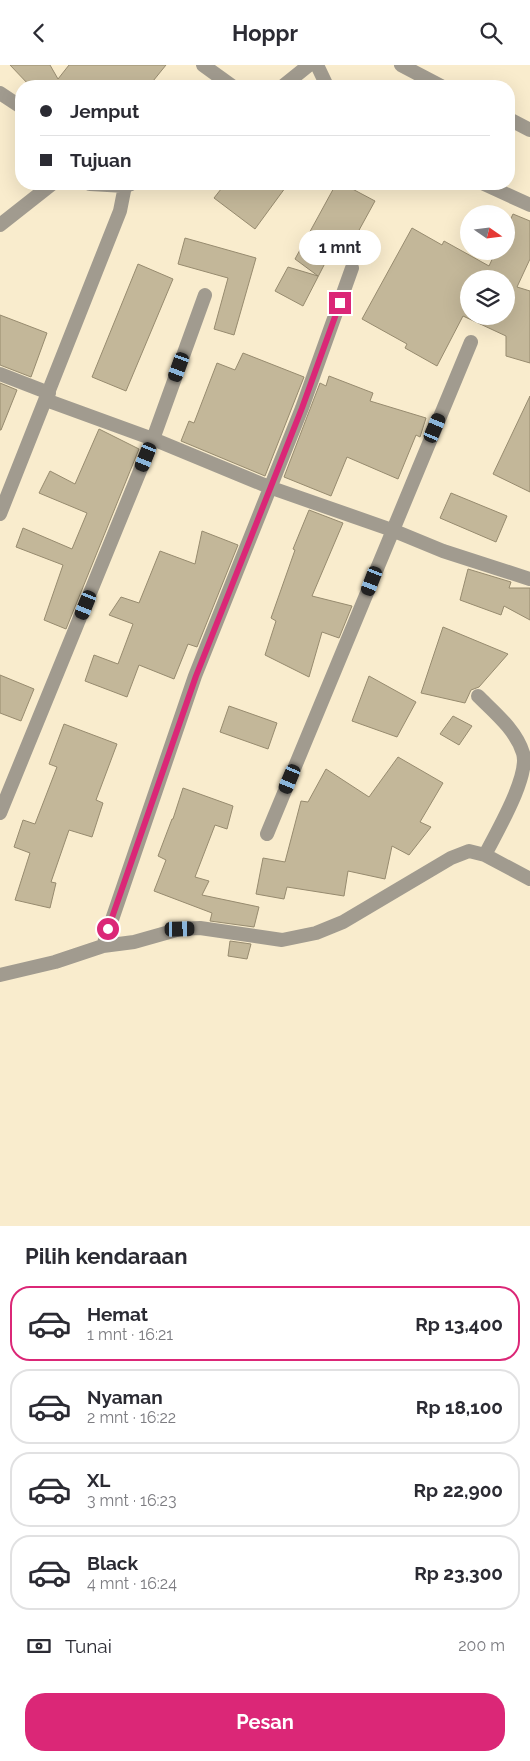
<!DOCTYPE html>
<html lang="id">
<head>
<meta charset="utf-8">
<style>
	:root { --surface:#fff; --page:#f2f2f3; --text:#2b2b33; --muted:#7c7c81; --line:#e1e1e2; --accent:#db2777 }
	body { margin:0; font-family:Raleway,sans-serif; background:var(--page); color:var(--text); height:100vh; display:flex; flex-direction:column; font-size:19px; white-space:nowrap }
	* { box-sizing:border-box; margin:0 }
	p { font-size:16px; color:var(--muted) }
	.icon { flex:none; width:28px; height:28px; fill:none; stroke:currentColor; stroke-width:2; stroke-linecap:round; stroke-linejoin:round }
	.map { position:relative; height:1161px; overflow:hidden }
	.panel { display:flex; flex-direction:column; background:var(--surface); flex:1 }
	.panel>* { flex:none }
	.banner { position:absolute; left:15px; top:15px; width:500px; height:110px; border-radius:20px; box-shadow:0 5px 20px #0002; display:grid; align-content:center; height:110px; padding:0 25px; background:var(--surface) }
	.needle { width:32px; rotate:104deg }
	.fabs { position:absolute; left:460px; top:140px; display:grid; gap:10px }
	.fabs a { display:grid; place-items:center; width:55px; height:55px; border-radius:50%; background:var(--surface); box-shadow:0 5px 20px #0002; font-size:25px }
	.end { position:absolute; width:22px; height:22px; margin:-11px; border:6px solid #db2777; background:#fff; box-shadow:0 0 0 2px #fff }
	.from { border-radius:50% }
	.bubble { position:absolute; height:35px; border-radius:18px; background:var(--surface); box-shadow:0 5px 20px #0002; font-size:16px; font-weight:700; line-height:35px; text-align:center }
	.car { position:absolute; width:15px; height:30px; margin:-15px -8px; border-radius:6px; box-shadow:0 0 4px 1px #0007; background:linear-gradient(#222 24%,#8ab4d8 0 40%,#222 0 76%,#8ab4d8 0 86%,#222 0) }
	.banner b { display:flex; align-items:center; gap:18px; height:48px; font-size:19px }
	.banner b+b { border-top:1px solid var(--line) }
	.banner i { width:12px; height:12px; background:var(--text) }
	ul { padding:0; list-style:none }
	li { display:flex; align-items:center; gap:15px; height:75px; margin:0 10px 8px; padding:0 15px; border:2px solid var(--line); border-radius:20px }
	li div { flex:1 }
	li b { display:block; font-size:19px }
	li em { font-style:normal; font-weight:700 }
	li.selected { border-color:var(--accent) }
	li>.icon { width:45px; height:45px; stroke-width:1.5 }
	h2 { padding:0 25px; font-size:22px; line-height:60px }
	.pay { display:flex; align-items:center; gap:12px; height:55px; padding:0 25px; font-size:19px }
	.pay p { margin-inline-start:auto }
	.button { display:flex; gap:10px; margin-top:auto; padding:10px 25px }
	.button a { flex:1; height:58px; border-radius:20px; background:var(--accent); color:#fff; font-size:20px; font-weight:700; line-height:58px; text-align:center }
	header { display:flex; justify-content:space-between; align-items:center; height:65px; padding:0 25px; background:var(--surface); font-size:22px; font-weight:700 }
	.map>svg:first-child { display:block }
</style>
</head>
<body>
<header><svg class="icon" aria-label="back" viewBox="0 0 24 24"><path d="M15 5l-7 7 7 7"/></svg>Hoppr<svg class="icon" aria-label="search" viewBox="0 0 24 24"><circle cx="10" cy="10" r="6"/><path d="M15 15l6 6"/></svg></header>
<div class="map">
<svg width="530" height="1161" viewBox="0 0 530 1161">
	<rect width="100%" height="100%" fill="#f9eccd"/>
	<path fill="#c3b799" stroke="#978b6f" fill-rule="evenodd" d="M10 0H50L58 14 69 0H166L149 21H30Z
		M225 119H288L255 164 214 133Z
		M336 119H343L375 136 352 178 339 171 303 241 275 226 288 202 318 211 295 194Z
		M513 149 530 156V194L517 222 530 226V298L506 291V271L463 251 437 301 405 283 407 279 362 254 412 163 442 180 444 176 489 201 496 186H506V164ZM469 214H506V251H469Z
		M185 173 256 193 234 270 214 264 228 213 178 199Z
		M138 199 173 214 126 326 92 312Z
		M0 250 47 268 31 312 0 300Z
		M243 288 304 312 265 411 181 376 189 356 194 358 217 298 235 305Z
		M329 311 373 328 370 336 426 353 420 372 416 370 398 414 347 392 331 431 284 412 320 318 326 321Z
		M0 318 17 325 1 365H0Z
		M530 331V427L493 409Z
		M99 364 139 384 66 564 44 555 63 500 16 482 23 463 72 484 87 448 39 428 50 406 75 419Z
		M451 428 507 451 496 477 440 453Z
		M309 445 343 458 312 531 352 541 339 573 322 567 309 612 265 590 276 556 271 553 295 485 293 484Z
		M202 466 238 480 197 582 188 579 174 614 139 600 127 632 85 616 94 590 118 599 133 559 109 550 121 532 139 538 160 486 195 499Z
		M468 504 511 517 509 523H530V555L504 541 501 550 460 535Z
		M443 562 508 589 479 622 471 625 465 638 421 628Z
		M0 610 34 624 21 656 0 648Z
		M369 611 416 637 397 672 352 656Z
		M229 641 277 658 268 684 220 667Z
		M453 651 472 661 459 680 440 669Z
		M64 659 117 679 96 735 103 738 92 772 69 765 51 817 56 818 50 843 15 835 30 788 14 782 23 755 35 759 57 702 49 699Z
		M398 692 443 718 420 757 431 762 409 790 392 781 385 814 348 806 344 831 287 822 284 834 256 829 263 793 285 797 301 736 308 737 326 704 369 732Z
		M183 723 233 741 227 764 215 760 195 812 209 816 202 830 259 842 254 862 210 856 212 848 154 826 166 795 158 791 172 754H173Z
		M230 876 251 879 247 894 228 891Z"/>
	<g fill="none" stroke-linecap="round" stroke-linejoin="round">
		<path stroke="#a19b8f" stroke-width="14" d="M203 0 232 21
			M317 0 327 21
			M401 0 441 21
			M283 21 309 0
			M0 28 21 42
			M509 54 530 65
			M90 119 125 121 131 119
			M484 119 530 140
			M0 160 52 119
			M0 309 49 328
			M46 335 153 374 269 422 392 465 443 486 530 514
			M0 449 120 146 125 121
			M478 631C495 648 516 665 523 688 530 711 496 768 485 790
			M0 748 153 374 205 230
			M267 769 471 277
			M103 881 195 611 302 343 352 203
			M0 910 55 897 103 881 134 877 180 864 200 863 282 875 316 868 343 857 451 793 469 786 485 790 530 814"/>
	</g>
	<g fill="none" stroke-linecap="round" stroke-linejoin="round">
		<path stroke="#db2777" stroke-width="6" d="M108 864 196 611 302 343 340 238"/>
	</g>
</svg>
<div class="fabs">
<a><svg class="needle" viewBox="-14 -14 28 28"><path d="M0-13l5 13h-10z" fill="#e53935"/><path d="M0 13l5-13h-10z" fill="#7c7c81"/></svg></a>
<a><svg class="icon" aria-label="layers" viewBox="0 0 24 24"><path d="M12 4l9 5-9 5-9-5zM3 14l9 5 9-5"/></svg></a>
</div>
<i class="end from" style="left:108px;top:864px"></i>
<i class="end" style="left:340px;top:238px"></i>
<div class="bubble" style="left:299px;top:165px;width:82px">1 mnt</div>
<i class="car" style="left:179px;top:302px;rotate:200deg"></i>
<i class="car" style="left:435px;top:363px;rotate:23deg"></i>
<i class="car" style="left:146px;top:392px;rotate:202deg"></i>
<i class="car" style="left:372px;top:516px;rotate:201deg"></i>
<i class="car" style="left:86px;top:540px;rotate:202deg"></i>
<i class="car" style="left:290px;top:714px;rotate:203deg"></i>
<i class="car" style="left:180px;top:864px;rotate:89deg"></i>
<div class="banner">
<b><i class="from"></i>Jemput</b>
<b><i></i>Tujuan</b>
</div>
</div>
<section class="panel">
<h2>Pilih kendaraan</h2>
<ul>
<li class="selected"><svg class="icon" aria-label="car" viewBox="0 0 24 24"><path d="M5 17H2v-5l4-1 3-4h7l3 4 3 1v5h-3M9 17h6M6 11h13"/><circle cx="7" cy="17" r="2"/><circle cx="17" cy="17" r="2"/></svg><div><b>Hemat</b><p>1 mnt · 16:21</p></div><em>Rp 13,400</em></li>
<li><svg class="icon" aria-label="car" viewBox="0 0 24 24"><path d="M5 17H2v-5l4-1 3-4h7l3 4 3 1v5h-3M9 17h6M6 11h13"/><circle cx="7" cy="17" r="2"/><circle cx="17" cy="17" r="2"/></svg><div><b>Nyaman</b><p>2 mnt · 16:22</p></div><em>Rp 18,100</em></li>
<li><svg class="icon" aria-label="car" viewBox="0 0 24 24"><path d="M5 17H2v-5l4-1 3-4h7l3 4 3 1v5h-3M9 17h6M6 11h13"/><circle cx="7" cy="17" r="2"/><circle cx="17" cy="17" r="2"/></svg><div><b>XL</b><p>3 mnt · 16:23</p></div><em>Rp 22,900</em></li>
<li><svg class="icon" aria-label="car" viewBox="0 0 24 24"><path d="M5 17H2v-5l4-1 3-4h7l3 4 3 1v5h-3M9 17h6M6 11h13"/><circle cx="7" cy="17" r="2"/><circle cx="17" cy="17" r="2"/></svg><div><b>Black</b><p>4 mnt · 16:24</p></div><em>Rp 23,300</em></li>
</ul>
<div class="pay"><svg class="icon" aria-label="cash" viewBox="0 0 24 24"><path d="M3 7h18v10H3z"/><circle cx="12" cy="12" r="2"/></svg>Tunai<p>200 m</p></div>
<div class="button"><a>Pesan</a></div>
</section>
</body>
</html>
